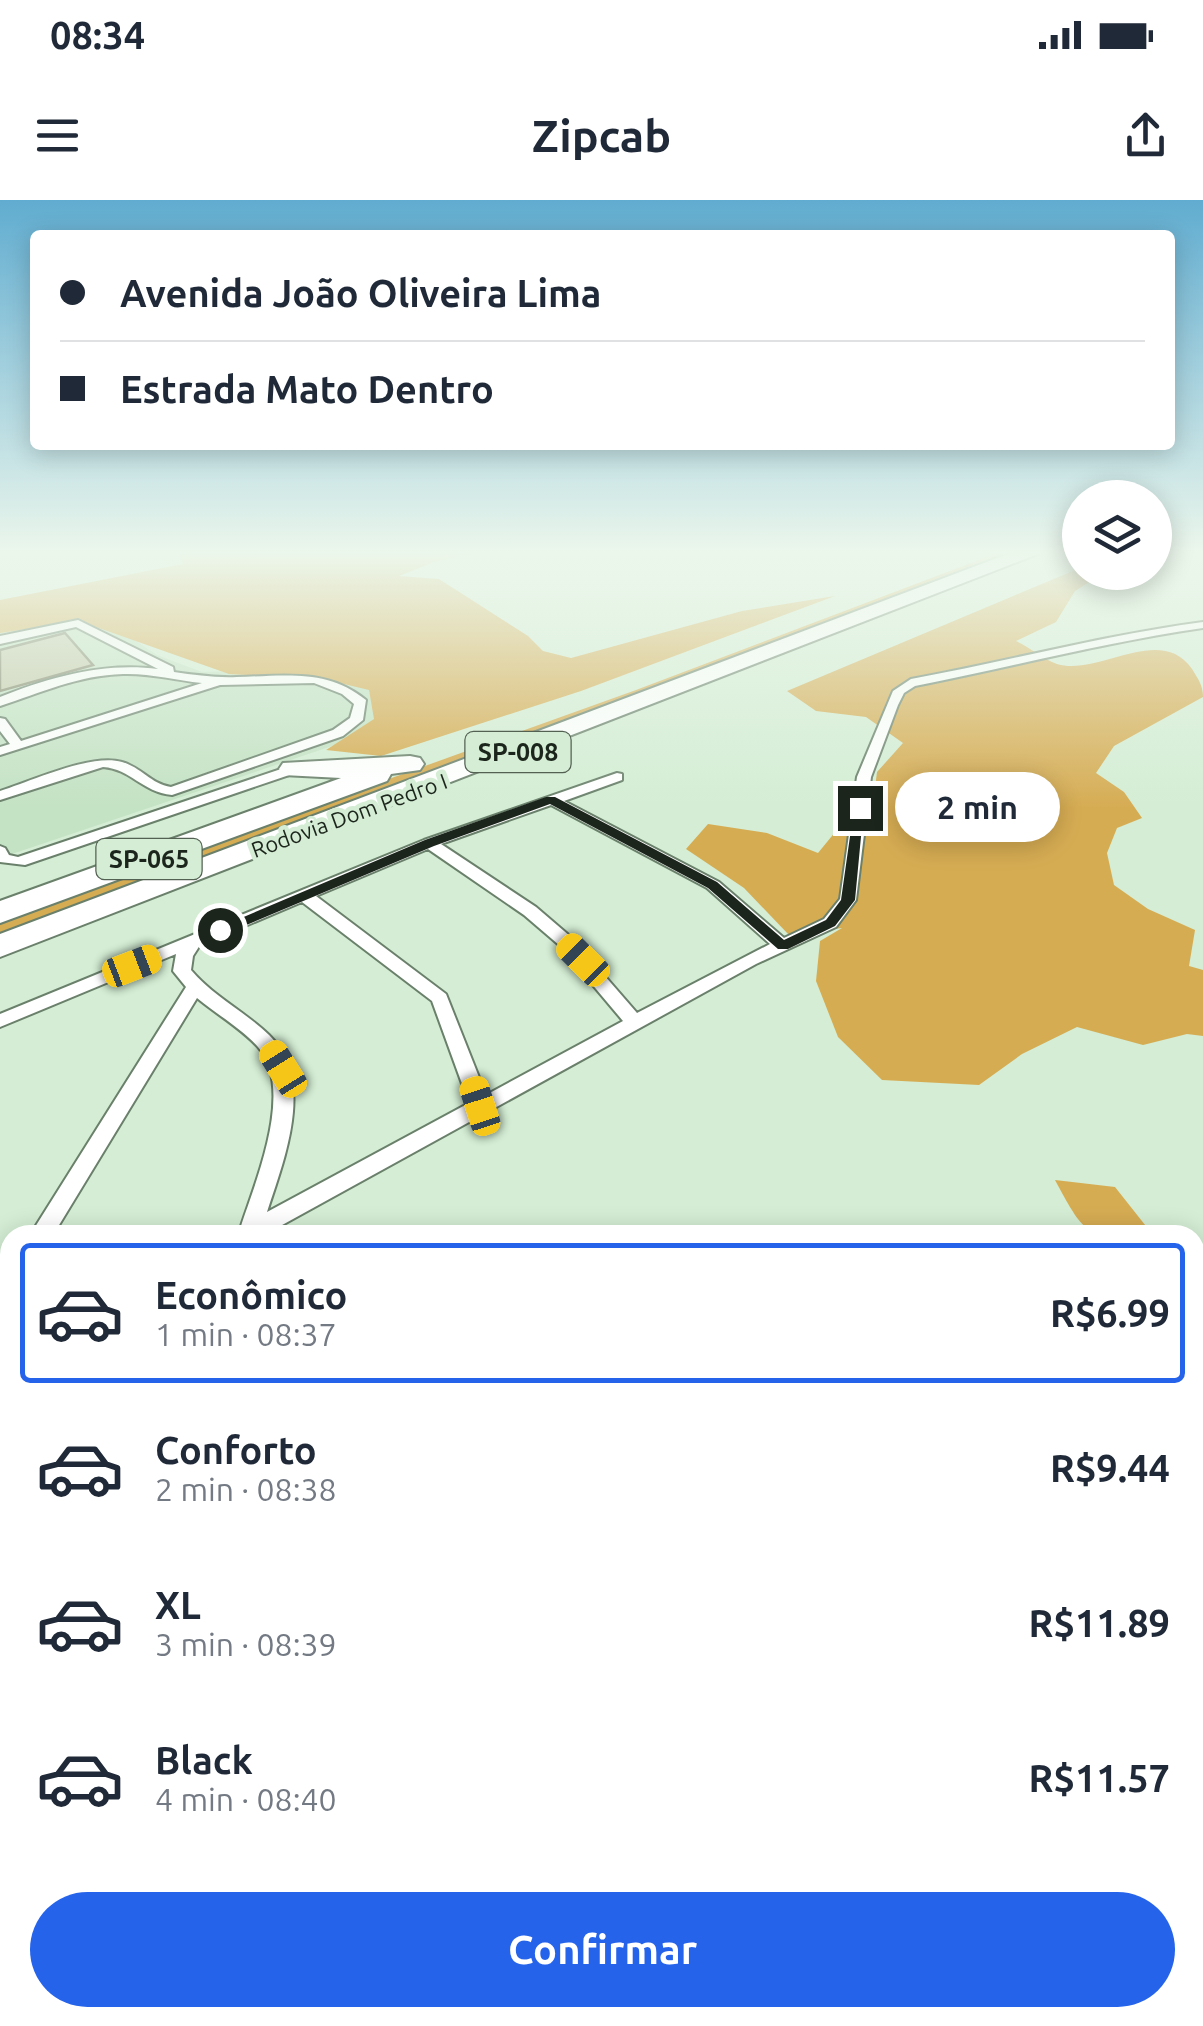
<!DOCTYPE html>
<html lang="pt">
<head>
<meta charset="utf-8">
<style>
	:root { --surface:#fff; --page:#f6f6f7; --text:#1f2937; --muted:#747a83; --line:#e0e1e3; --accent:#2563eb }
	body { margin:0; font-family:Ubuntu,sans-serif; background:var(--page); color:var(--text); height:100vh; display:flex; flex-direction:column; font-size:38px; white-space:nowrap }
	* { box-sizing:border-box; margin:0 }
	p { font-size:32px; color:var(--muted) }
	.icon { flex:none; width:55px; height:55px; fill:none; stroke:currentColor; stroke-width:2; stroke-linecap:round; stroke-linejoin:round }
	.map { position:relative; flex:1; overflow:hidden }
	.sheet { position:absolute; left:0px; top:1025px; width:1205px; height:802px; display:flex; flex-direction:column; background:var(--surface); border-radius:30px 30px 0 0; box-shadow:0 5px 25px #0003 }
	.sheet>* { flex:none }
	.top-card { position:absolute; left:30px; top:30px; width:1145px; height:220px; border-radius:10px; box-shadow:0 5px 25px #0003; display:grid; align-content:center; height:220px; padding:0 30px; background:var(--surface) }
	.fabs { position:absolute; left:1062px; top:280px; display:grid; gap:20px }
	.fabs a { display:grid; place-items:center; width:110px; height:110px; border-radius:50%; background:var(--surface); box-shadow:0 5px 25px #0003; font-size:50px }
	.end { position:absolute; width:45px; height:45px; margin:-22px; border:12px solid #1c251c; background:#fff; box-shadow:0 0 0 5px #fff }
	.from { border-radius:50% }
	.bubble { position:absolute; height:70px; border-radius:35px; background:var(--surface); box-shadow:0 5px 25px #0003; font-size:32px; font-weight:700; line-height:70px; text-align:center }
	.car { position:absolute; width:30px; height:60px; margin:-30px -15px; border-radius:12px; box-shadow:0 0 8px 2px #0007; background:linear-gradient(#f5c518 24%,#345 0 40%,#f5c518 0 76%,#345 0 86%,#f5c518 0) }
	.top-card b { display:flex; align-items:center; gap:35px; height:95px; font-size:38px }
	.top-card b+b { border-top:2px solid var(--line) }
	.top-card i { width:25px; height:25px; background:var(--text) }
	ul { padding:18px 0 0; list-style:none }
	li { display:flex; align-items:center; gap:30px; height:140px; margin:0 20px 15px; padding:0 10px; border:5px solid transparent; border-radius:10px }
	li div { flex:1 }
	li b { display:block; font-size:38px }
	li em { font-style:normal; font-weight:700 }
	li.current { border-color:var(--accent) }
	li>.icon { width:90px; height:90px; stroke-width:1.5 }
	.primary-button { display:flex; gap:20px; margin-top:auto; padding:20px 30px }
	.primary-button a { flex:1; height:115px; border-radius:60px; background:var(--accent); color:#fff; font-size:40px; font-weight:700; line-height:115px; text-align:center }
	.status { display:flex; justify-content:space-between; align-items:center; height:70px; padding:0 50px; background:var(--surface); direction:ltr }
	.status svg { height:28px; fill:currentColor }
	header { display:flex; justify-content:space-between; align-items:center; height:130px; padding:0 30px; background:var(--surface); font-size:45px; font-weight:700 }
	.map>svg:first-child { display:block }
</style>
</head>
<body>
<div class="status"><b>08:34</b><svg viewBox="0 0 49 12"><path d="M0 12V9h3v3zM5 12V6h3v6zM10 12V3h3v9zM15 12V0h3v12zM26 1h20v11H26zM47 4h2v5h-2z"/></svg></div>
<header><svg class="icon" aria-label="menu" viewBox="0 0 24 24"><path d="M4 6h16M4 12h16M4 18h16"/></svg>Zipcab<svg class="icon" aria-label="share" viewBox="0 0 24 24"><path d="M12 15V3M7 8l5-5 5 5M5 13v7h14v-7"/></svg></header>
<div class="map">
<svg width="1203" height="1826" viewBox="0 0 1203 1826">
	<rect width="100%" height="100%" fill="#d4edd4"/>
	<path fill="#c4e2c4" d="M101 418 157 455 202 472 238 471 344 480 369 490 375 519 335 545 0 658V430Z"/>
	<path fill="#d6ac53" d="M178 352H478L434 362 399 376 439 379 528 436 543 451 571 458 742 411 835 396 581 491 381 556 326 550 374 519 369 490 323 479 229 474 79 421 0 433V400L183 364Z
		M1000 352H1024L0 739V719L636 490Z
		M1080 368V372L1104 373 1075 391 1056 422 1016 441C1029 447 1044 460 1057 464 1098 477 1160 423 1192 469 1198 479 1203 485 1203 497L1114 546 1096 573 1124 592 1142 618 1117 628 1107 653 1114 685 1148 709 1195 730 1189 766 1203 770V836L1187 834 1143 845 1077 827 1022 854 979 885 882 880 838 837 816 781 820 741 842 728 789 735 744 688 686 649 708 624 767 633 818 653 836 631 872 612 877 572 903 543 866 517 816 511 787 491Z
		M1055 980 1115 987 1153 1035C1085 1035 1088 1041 1055 980Z
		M1195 1163 1203 1172V1681L1195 1697Z
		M10 1322V1818H1120L1108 1826H0V1343Z"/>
	<path fill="#c5caab" stroke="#818569" stroke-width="2.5" d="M65 433 93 465 0 491V450Z"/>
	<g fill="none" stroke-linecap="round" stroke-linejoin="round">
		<defs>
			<path id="street" d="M78 420 173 467 174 472C195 475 216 478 237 477 284 476 327 468 366 500L363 520 343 536 172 595C142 592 131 569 103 567L0 600V591C32 581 91 553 122 562 141 567 151 584 171 587L333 530 350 518 354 504 342 494 314 483 220 485 0 555V547L10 544 0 531V518L5 519 21 541 202 483C175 480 149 473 123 474 79 475 40 493 0 506V497C50 477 104 462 158 469L76 427 0 444V436Z
				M1203 422V428C1106 442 1011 467 915 486L904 493 898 505 871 577 856 700 836 727 756 764 264 1035H233L241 1026C256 980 295 889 258 847 241 828 216 814 197 798L53 1035H30L186 787 173 771 176 754 0 827V814L424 640 617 573 622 574V580L564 601 719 682 784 738 824 719 840 699 857 577 893 491 911 479C1009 461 1105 435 1203 422ZM551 605 707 688 770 744 637 813 571 737 536 707 441 644ZM428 649 524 715 559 745 623 821 486 895 446 794 316 696ZM302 702 432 801 469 903 267 1012C284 959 316 881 269 835 244 811 213 796 191 770L193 756 200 745Z
				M293 565 300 569 298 572 25 665 0 662V646L5 648 9 655 18 657Z
				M10 1074V1104L0 1110V1080Z
				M10 1204V1233L0 1237V1208Z"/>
			<path id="highway" d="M1013 352H1043L0 757V734Z
				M410 556 420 558 424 564 420 570 391 574 387 581 0 723V701L341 578 283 575 279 569 283 563Z"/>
		</defs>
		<use href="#street" stroke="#6a806b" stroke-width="4"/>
		<use href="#highway" stroke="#6a806b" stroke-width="4"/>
		<use href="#street" fill="#fff" fill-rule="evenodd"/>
		<use href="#highway" fill="#fff" fill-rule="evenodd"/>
	</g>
	<linearGradient id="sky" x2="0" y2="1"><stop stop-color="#60acd0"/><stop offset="0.58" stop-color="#ecf7ec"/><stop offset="1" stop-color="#ecf7ec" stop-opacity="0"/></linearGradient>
	<rect width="1203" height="608" fill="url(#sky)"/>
	<path fill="#1c251c" d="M546 597H555L717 682 784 740 826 720 841 700 854 608 864 605 855 700 835 726 788 749H778L708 688 550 604 434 646 225 734 213 730 425 640Z"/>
	<g text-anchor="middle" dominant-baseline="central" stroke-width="9" stroke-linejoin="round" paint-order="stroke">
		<g font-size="22" fill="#1c251c" stroke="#d4edd4">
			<text transform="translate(349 615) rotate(-20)">Rodovia Dom Pedro I</text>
		</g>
		<g fill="#d4edd4" stroke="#536153" stroke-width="2.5">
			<rect x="465.5" y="532" width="105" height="40" rx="8"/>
			<rect x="96.5" y="639" width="105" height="40" rx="8"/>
		</g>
		<g font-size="25" font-weight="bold" fill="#1c251c">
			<text x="518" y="552">SP-008</text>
			<text x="149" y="659">SP-065</text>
		</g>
	</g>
</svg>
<div class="fabs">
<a><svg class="icon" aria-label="layers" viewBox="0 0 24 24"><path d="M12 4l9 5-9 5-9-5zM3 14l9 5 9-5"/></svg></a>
</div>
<i class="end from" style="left:220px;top:730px"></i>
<i class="end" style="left:860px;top:608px"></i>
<div class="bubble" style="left:895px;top:572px;width:165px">2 min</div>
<i class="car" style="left:583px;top:760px;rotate:315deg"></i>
<i class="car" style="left:132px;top:766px;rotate:69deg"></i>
<i class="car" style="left:283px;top:869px;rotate:328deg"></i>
<i class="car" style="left:480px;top:906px;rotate:342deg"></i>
<div class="top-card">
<b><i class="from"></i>Avenida João Oliveira Lima</b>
<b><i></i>Estrada Mato Dentro</b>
</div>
<section class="sheet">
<ul>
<li class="current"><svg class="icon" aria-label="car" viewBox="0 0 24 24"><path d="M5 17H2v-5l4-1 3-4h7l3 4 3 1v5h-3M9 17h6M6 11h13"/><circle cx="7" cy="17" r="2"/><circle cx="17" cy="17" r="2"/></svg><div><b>Econômico</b><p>1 min · 08:37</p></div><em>R$6.99</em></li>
<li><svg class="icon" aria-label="car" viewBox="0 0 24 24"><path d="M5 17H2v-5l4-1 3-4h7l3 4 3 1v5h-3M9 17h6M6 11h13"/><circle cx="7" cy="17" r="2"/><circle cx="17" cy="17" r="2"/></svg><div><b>Conforto</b><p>2 min · 08:38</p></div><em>R$9.44</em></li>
<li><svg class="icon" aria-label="car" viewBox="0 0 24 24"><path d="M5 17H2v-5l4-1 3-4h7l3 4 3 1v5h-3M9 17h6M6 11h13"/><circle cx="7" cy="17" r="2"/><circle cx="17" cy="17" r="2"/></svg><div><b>XL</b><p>3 min · 08:39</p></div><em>R$11.89</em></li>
<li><svg class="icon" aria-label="car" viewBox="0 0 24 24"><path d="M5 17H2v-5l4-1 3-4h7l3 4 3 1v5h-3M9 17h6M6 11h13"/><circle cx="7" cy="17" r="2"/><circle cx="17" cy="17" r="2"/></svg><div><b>Black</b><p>4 min · 08:40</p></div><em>R$11.57</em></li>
</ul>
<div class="primary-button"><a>Confirmar</a></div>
</section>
</div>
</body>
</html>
